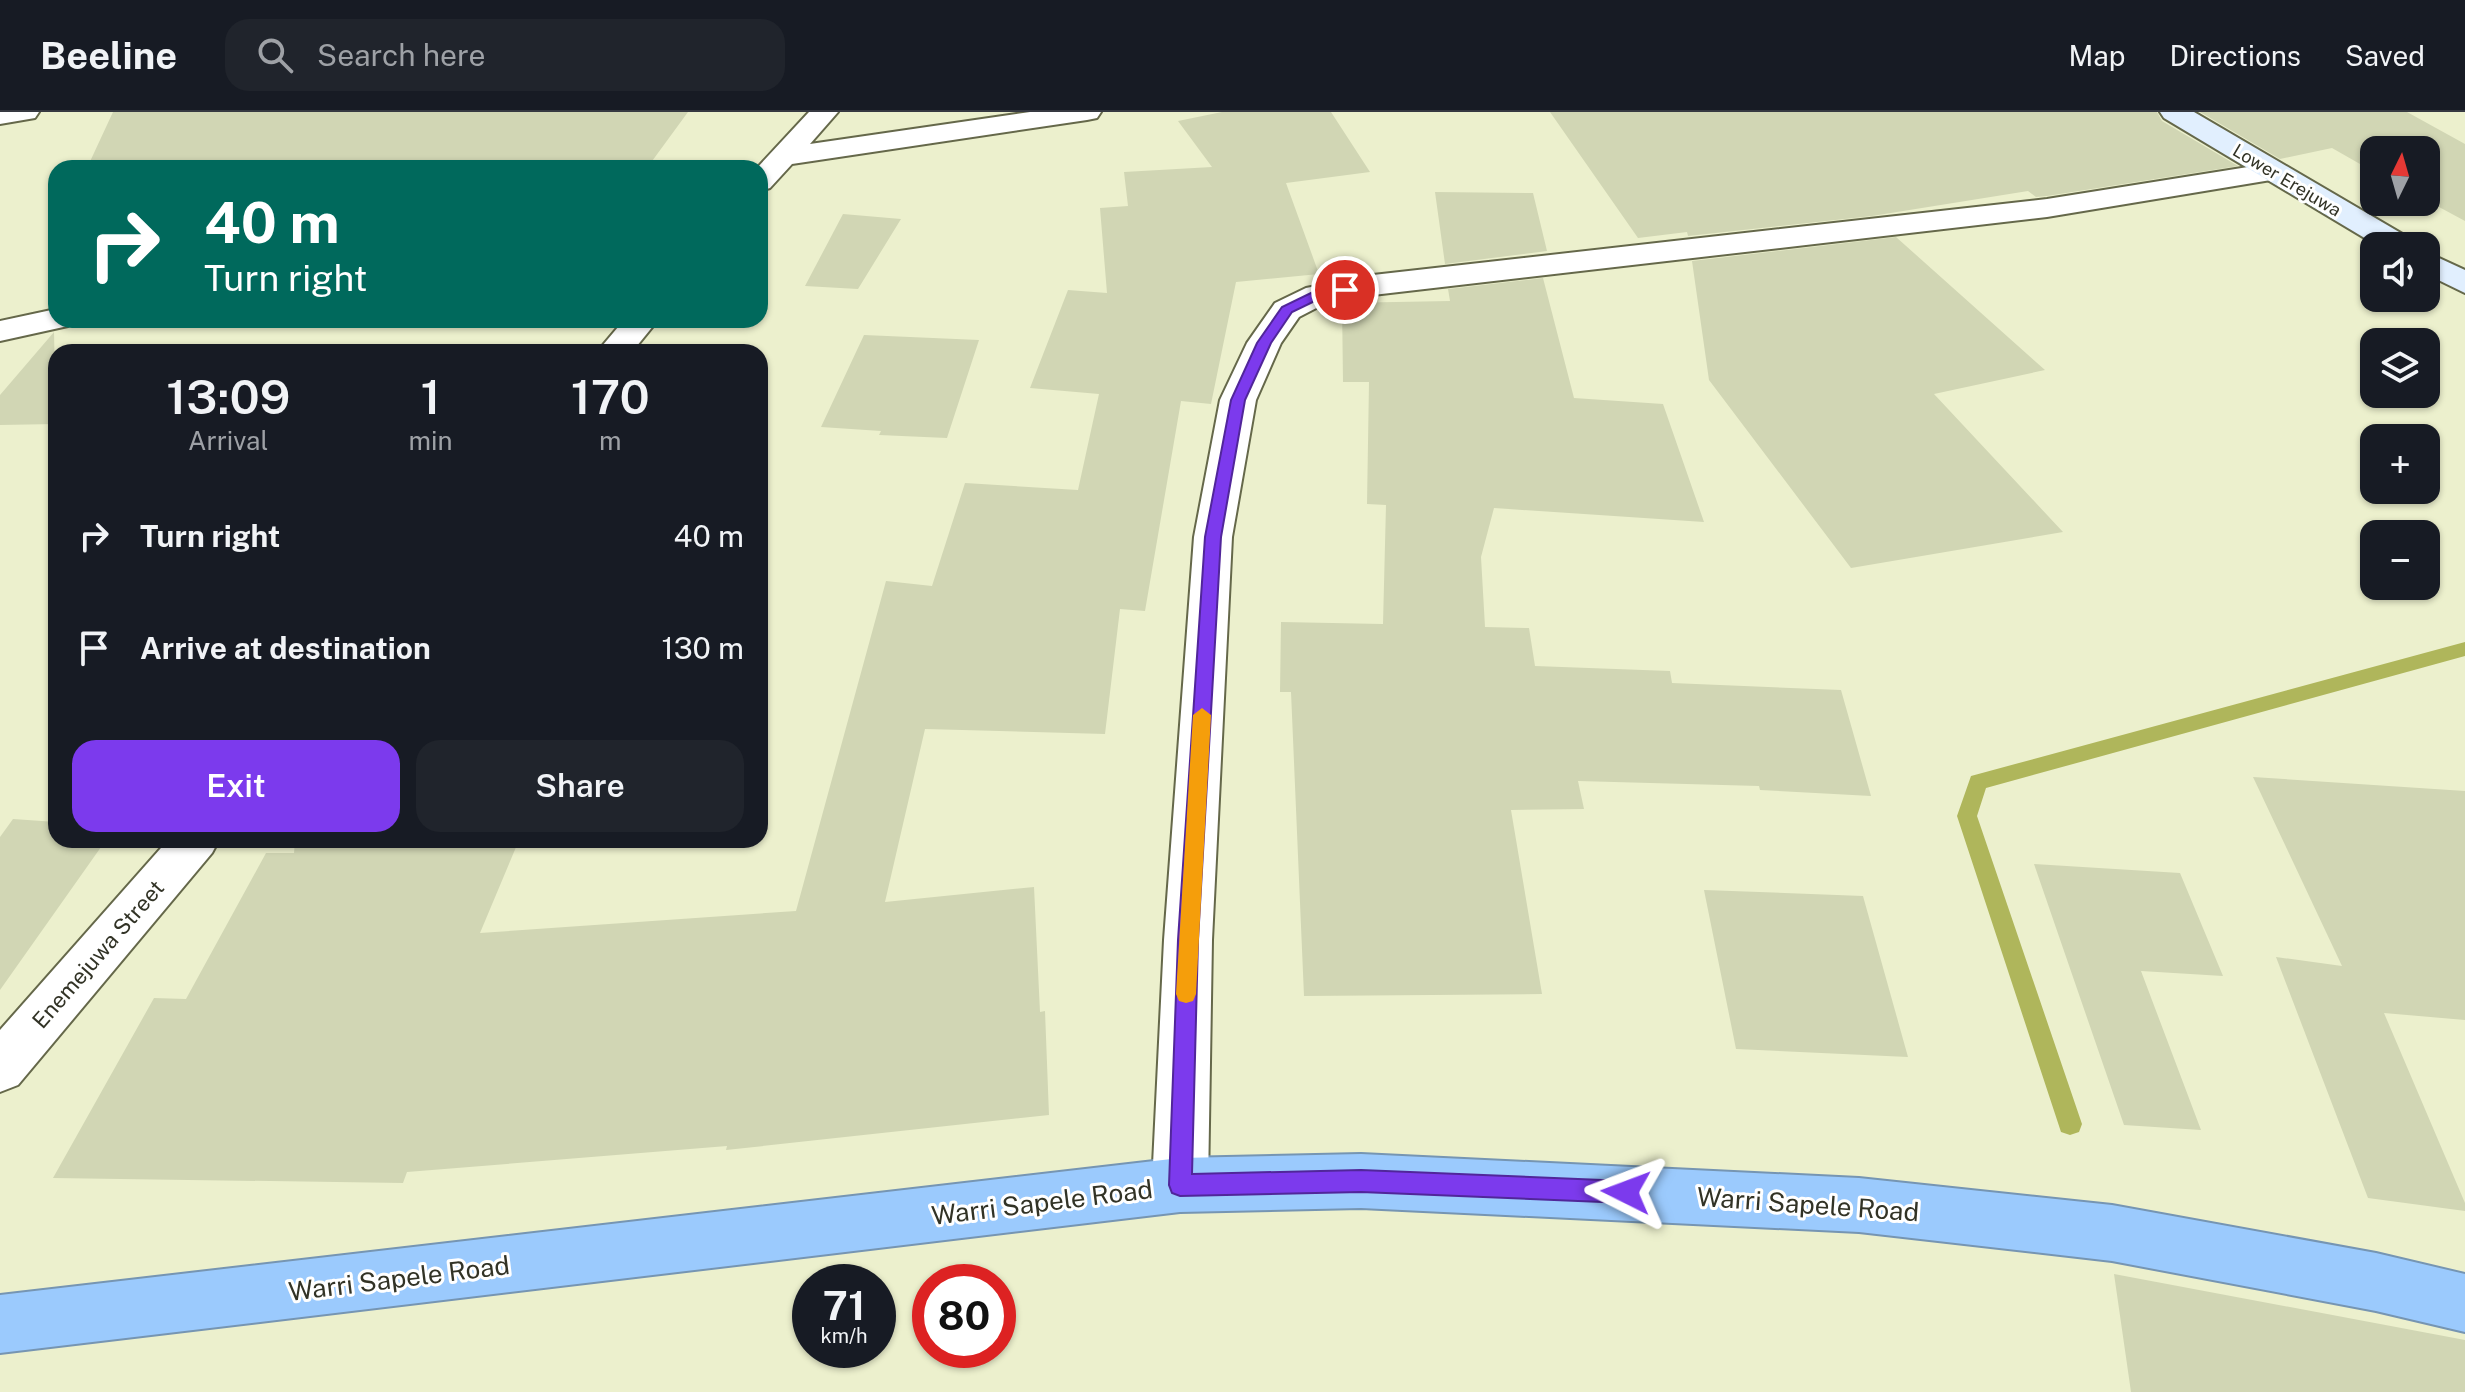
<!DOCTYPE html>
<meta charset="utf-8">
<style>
:root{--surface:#171b24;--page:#20242c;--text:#f1f3f6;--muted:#9ea1a6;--line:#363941;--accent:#7c3aed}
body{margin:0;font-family:"Public Sans",sans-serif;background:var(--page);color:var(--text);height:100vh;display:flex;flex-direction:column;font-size:30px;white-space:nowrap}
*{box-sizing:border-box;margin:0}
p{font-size:26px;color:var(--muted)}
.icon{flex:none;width:44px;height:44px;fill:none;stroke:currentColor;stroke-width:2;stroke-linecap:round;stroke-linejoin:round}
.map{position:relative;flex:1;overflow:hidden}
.sheet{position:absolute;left:48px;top:232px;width:720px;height:504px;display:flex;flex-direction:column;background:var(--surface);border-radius:24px;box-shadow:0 2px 6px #0004}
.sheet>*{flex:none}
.banner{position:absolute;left:48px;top:48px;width:720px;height:168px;border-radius:24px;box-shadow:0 2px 6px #0004;background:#00695c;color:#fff;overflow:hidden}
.needle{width:52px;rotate:5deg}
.fabs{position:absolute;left:2360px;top:24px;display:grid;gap:16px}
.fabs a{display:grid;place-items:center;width:80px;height:80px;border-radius:16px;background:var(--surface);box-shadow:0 2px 6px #0004;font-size:40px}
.speed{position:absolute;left:792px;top:1152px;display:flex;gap:16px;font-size:40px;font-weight:700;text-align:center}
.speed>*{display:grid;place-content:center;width:104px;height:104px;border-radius:50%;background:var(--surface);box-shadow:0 2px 6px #0004;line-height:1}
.speed small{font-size:20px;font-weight:400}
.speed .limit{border:12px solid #d22;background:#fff;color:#111}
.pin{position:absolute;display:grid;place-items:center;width:68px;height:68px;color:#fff;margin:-34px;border:4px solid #fff;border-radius:50%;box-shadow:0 2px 8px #0007}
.me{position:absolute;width:88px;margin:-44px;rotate:273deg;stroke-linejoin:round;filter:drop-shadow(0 0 6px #0008)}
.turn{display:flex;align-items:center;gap:28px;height:168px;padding:0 24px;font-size:36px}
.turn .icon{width:104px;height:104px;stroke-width:2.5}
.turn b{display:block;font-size:56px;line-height:68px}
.eta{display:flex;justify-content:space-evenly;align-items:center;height:136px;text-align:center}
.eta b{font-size:48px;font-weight:600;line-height:56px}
.cta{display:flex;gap:16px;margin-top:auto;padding:16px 24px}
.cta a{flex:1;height:92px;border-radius:24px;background:var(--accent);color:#fff;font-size:32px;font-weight:600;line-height:92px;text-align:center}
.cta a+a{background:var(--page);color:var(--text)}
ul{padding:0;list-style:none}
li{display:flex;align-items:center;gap:24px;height:112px;padding:0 24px}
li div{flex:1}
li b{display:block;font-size:30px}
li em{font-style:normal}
header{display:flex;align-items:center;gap:48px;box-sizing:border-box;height:112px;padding:0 40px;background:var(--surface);border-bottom:2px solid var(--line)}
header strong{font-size:38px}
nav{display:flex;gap:44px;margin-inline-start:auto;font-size:28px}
.search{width:560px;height:72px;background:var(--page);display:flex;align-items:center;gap:20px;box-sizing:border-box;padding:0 28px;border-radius:24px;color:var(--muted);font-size:30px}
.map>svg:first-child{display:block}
</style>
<header>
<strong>Beeline</strong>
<div class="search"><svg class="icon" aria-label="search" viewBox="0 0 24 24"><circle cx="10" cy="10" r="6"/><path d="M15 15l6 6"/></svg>Search here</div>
<nav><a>Map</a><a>Directions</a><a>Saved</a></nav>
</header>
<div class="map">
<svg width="2465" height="1280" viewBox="0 0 2465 1280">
<rect width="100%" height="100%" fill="#ecf0cd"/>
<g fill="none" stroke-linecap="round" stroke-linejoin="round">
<path fill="#afb65b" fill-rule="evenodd" d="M2465 530V544L1986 676 1977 704 2082 1012 2079 1020 2070 1023 2061 1020 1957 704 1971 664Z"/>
</g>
<path fill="#d1d6b4" d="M113 0H688L647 56H87Z
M1222 0H1331L1370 60 1286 71 1319 162 1236 170 1211 292 1181 289 1145 499 1120 497 1105 622 925 617 885 790 1034 775 1040 900 1045 899 1049 1003 726 1038 727 1034 407 1060 403 1071 53 1066 154 886 186 887 266 741H294L295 728H519L480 821 796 799 886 469 932 474 965 371 1078 378 1099 282 1030 276 1068 178 1107 181 1100 96 1128 94 1124 60 1212 55 1178 9Z
M1550 0H2157L2162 9 2238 54 2047 84 2036 85 2028 79 1872 104 1688 124 1687 120 1638 126Z
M2200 0H2407L2465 32V109L2426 88V38H2374V60L2332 36 2280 47Z
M1435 80 1533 81 1547 139 1445 152Z
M843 102 901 107 858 177 805 174Z
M1896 125 2045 258 1934 282 2063 420 1851 456 1709 268 1692 149Z
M1543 166 1574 286 1663 292 1704 410 1494 396 1481 445 1485 515 1529 516 1535 554 1670 559 1672 571 1841 578 1871 684 1760 678 1759 674 1578 669 1584 697 1511 698 1542 882 1304 884 1291 580H1280L1281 510 1383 512 1386 393 1367 392 1369 270H1343L1342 191 1450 189 1448 177Z
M54 220 56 312 0 313V283Z
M864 223 979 228 947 326 879 323 881 319 821 315Z
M2253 665 2465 679V908L2384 901 2465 1091V1099L2368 1086 2276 845 2342 854Z
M13 707 56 710V728H106L0 878V725Z
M2034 752 2180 761 2223 864 2141 859 2201 1018 2124 1013Z
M1704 778 1863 784 1908 945 1736 937Z
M2114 1162 2465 1228V1280H2131Z"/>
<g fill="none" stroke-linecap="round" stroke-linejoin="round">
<defs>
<path id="street" d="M0 0H39L35 6 0 12Z
M809 0H838L810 32 1030 0H1101L1097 6 1087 8 792 52 770 76 760 79V56H757Z
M2273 51 2283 54 2288 60 2283 66 2047 105 1373 183 1326 191 1299 205 1281 231 1256 288 1232 425 1212 828 1208 1073 1199 1092 1180 1100 1161 1092 1152 1073 1164 828 1194 425 1220 288 1247 231 1275 191 1306 176 1373 163 2047 87Z
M56 197V208H72L68 214 0 229V209Z
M624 208H658L632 240H597Z
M168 728H219L212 741 18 973 0 980V918Z"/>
<path id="secondary" d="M2160 0H2194L2411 127 2416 134H2378L2164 6Z
M2426 140 2465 158V181L2426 162Z"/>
<path id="highway" d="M1361 1042 1859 1066 2112 1093 2376 1141 2465 1162V1220L2376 1199 2112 1149 1859 1120 1361 1096 1180 1100 0 1241V1183L1180 1046Z"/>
</defs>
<use href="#street" stroke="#65684a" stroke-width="4"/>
<use href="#secondary" stroke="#65684a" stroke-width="4"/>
<use href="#highway" stroke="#7695b2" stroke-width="4"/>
<use href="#street" fill="#fff" fill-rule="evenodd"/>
<use href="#secondary" fill="#e1effe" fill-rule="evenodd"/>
<use href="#highway" fill="#9bcafd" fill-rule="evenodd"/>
</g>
<path fill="#7c3aed" stroke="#51269a" stroke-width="2" d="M1345 174 1352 178 1350 181 1321 186 1292 200 1271 231 1245 288 1221 425 1198 828 1192 1062 1361 1058 1626 1069 1634 1072 1637 1080 1634 1088 1626 1091 1361 1080 1180 1084 1172 1081 1169 1073 1178 828 1205 425 1231 288 1257 231 1282 195 1313 180Z"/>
<path fill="#f59e0b" d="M1202 596 1211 603 1196 882 1193 889 1186 891 1179 889 1176 882 1193 603Z"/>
<g text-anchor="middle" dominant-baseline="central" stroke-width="6" stroke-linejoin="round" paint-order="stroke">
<g font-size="18" fill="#323326" stroke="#fff">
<text transform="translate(2287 68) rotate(31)">Lower Erejuwa</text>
</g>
<g font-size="22" fill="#323326" stroke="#fff">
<text transform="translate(98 842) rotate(-49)">Enemejuwa Street</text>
</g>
<g font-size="26" fill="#323326" stroke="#fff">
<text transform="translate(1042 1090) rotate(-7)">Warri Sapele Road</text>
<text transform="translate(1808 1092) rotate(4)">Warri Sapele Road</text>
<text transform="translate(399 1166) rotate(-7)">Warri Sapele Road</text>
</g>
</g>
</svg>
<div class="fabs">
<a><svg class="needle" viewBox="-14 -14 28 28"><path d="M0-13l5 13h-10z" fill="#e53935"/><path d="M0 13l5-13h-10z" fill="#9ea1a6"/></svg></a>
<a><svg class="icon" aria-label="sound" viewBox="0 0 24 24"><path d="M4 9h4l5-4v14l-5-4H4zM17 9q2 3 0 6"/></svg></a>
<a><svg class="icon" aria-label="layers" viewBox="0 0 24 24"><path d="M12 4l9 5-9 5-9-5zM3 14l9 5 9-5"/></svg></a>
<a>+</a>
<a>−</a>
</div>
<div class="speed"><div>71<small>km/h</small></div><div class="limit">80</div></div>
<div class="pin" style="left:1345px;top:178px;background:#d93025"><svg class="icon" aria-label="arrive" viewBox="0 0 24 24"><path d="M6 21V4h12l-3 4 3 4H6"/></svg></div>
<svg class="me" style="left:1626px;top:1080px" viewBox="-20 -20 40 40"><path d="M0-17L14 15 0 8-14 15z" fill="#7c3aed" stroke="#fff" stroke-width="4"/></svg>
<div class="banner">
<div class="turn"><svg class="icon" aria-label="right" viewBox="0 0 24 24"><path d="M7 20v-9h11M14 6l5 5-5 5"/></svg><div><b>40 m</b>Turn right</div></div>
</div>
<section class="sheet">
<div class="eta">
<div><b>13:09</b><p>Arrival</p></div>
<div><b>1</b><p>min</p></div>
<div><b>170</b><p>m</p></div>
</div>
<ul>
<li><svg class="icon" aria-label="right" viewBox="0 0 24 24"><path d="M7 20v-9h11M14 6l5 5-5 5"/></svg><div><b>Turn right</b></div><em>40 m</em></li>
<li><svg class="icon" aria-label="arrive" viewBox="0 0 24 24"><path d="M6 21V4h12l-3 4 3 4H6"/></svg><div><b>Arrive at destination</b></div><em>130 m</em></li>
</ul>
<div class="cta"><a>Exit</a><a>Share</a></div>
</section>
</div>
